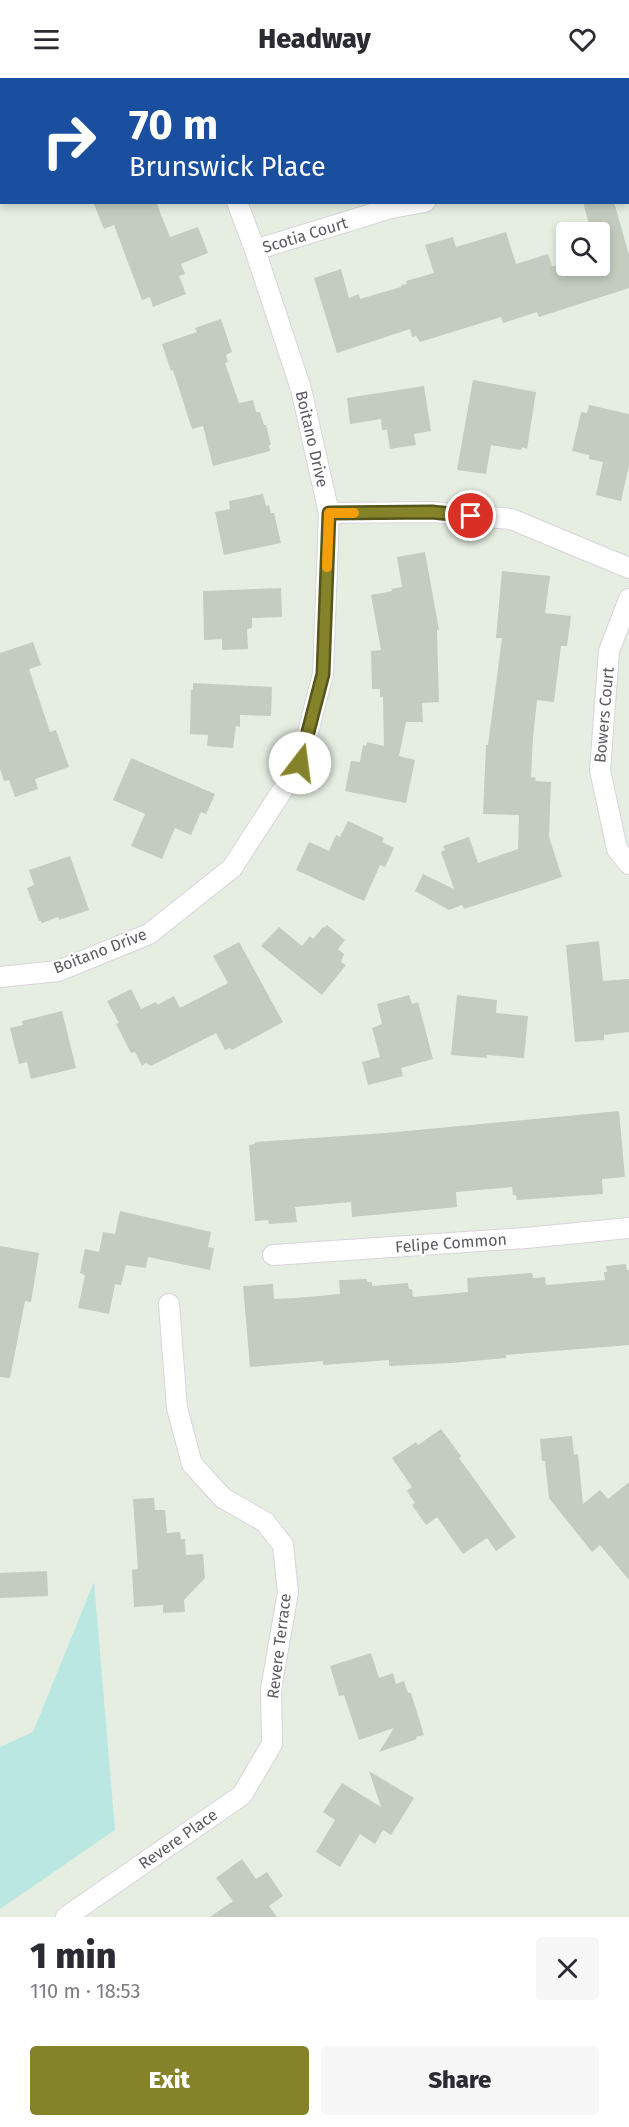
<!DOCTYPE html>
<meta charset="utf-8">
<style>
:root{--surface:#fff;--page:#f7f7f7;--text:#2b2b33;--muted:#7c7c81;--accent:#85832a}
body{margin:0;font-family:"Fira Sans",sans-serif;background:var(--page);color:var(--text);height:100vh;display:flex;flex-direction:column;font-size:22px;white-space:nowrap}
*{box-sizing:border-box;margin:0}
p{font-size:20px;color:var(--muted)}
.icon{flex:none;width:33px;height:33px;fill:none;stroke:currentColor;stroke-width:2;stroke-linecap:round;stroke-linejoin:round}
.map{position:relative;height:1839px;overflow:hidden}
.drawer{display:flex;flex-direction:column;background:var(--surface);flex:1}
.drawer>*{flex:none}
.banner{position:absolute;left:0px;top:0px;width:630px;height:126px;box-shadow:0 3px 9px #0003;background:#1a4fa0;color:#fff;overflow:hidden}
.buttons{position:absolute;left:556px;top:144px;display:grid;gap:12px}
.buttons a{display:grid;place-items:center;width:54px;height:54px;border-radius:6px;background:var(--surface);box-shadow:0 3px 9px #0003;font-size:30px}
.pin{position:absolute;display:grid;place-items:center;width:51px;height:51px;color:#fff;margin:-26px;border:3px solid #fff;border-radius:50%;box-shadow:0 2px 6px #0007}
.me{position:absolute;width:66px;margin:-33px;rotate:15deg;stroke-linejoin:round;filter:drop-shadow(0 0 4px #0008)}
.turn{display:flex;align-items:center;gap:21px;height:126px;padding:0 30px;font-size:27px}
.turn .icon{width:78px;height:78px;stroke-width:2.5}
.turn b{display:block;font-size:42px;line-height:51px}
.round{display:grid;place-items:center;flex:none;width:63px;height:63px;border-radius:6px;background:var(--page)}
.head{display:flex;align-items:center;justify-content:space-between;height:102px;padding:0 30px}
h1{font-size:36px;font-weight:800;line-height:45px}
.primary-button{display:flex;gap:12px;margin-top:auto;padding:12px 30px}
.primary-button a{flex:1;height:69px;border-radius:6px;background:var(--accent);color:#fff;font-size:24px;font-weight:800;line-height:69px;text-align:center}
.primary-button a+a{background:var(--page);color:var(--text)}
header{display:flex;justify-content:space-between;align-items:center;height:78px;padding:0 30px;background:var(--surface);font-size:27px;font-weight:800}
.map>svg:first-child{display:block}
</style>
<header><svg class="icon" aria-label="menu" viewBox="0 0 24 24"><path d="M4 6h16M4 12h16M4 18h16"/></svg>Headway<svg class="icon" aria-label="heart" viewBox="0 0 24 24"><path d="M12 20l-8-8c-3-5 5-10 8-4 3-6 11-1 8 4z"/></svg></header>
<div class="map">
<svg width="629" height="1839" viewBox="0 0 629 1839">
<rect width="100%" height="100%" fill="#e5eee1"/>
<path fill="#bbe7e3" d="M94 1504 115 1752 0 1831V1669L33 1654Z"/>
<path fill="#c4ccc0" d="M93 124H156L170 159 198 149 208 175 181 186 185 196 179 198 186 216 153 229 150 219 142 222 114 147 104 151Z
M583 124H614L629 177V210L539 239 537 234 503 245 501 239 420 264 416 258 412 259 410 251 337 275 314 200 341 191 349 220 359 216 360 221 401 209V207L407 206 406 203 434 195 425 167 453 159 456 169 506 154 516 186 548 176 552 188H601L600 154H591Z
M221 241 232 274 226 277 228 284 225 285 239 325 253 322 256 334H260L264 347H266L271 367H269L270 373 213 388 203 348 192 351 173 292 171 293 162 266 197 254 195 250Z
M473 302 536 314 527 371 522 369 521 372 491 367 486 396 457 392Z
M424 308 431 353 414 356 416 367 390 371 387 352H382L381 341 350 346 347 320Z
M589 327 629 336V388L621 423 596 417 603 384 589 381V377L572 373 581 334 587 335Z
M263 416 266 428 269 427 271 435H274L281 465 224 477 215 434 230 431 229 423Z
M425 474 439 552H437L439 624 422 625 423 644H406L399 678 415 682 406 725 345 713 351 683 360 684 363 667 366 668 367 664 384 668 383 619H380V611H372L371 573 381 572 371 517 392 513 391 511 402 509 397 479Z
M502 493 550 498 545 535 571 538 567 568H561L554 624 537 622 533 659 531 699 536 700 535 703 551 704 549 759 562 799 464 831 462 827 449 832 415 813 423 796 454 811 441 774 445 772 443 768 469 759 478 785 518 771 519 737 483 736 486 667H488L502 560H496Z
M281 510 282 539 252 540V550L247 551 248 571 222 572V561L204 562 203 513Z
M33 564 41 587 29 591 50 654 56 652 69 689 35 701 38 711 15 719 9 702 4 703 0 691V575Z
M193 605 272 609 271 638 240 637V649L236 648 233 670 207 668 208 657 190 656 191 612H193Z
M131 680 215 716 206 736 201 734 191 757 175 750 162 781 131 768 145 736 113 722Z
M348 743 384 760 382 764 394 770 385 789 380 787 364 823 296 792 309 764 329 773 336 757 340 759Z
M70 778 89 832 59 842 58 839 42 845 41 843H39L27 810 34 807 29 792Z
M327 847 345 862 338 871 344 876 341 884 346 887 322 917 261 868 279 849 302 868 310 858 313 861 323 849 324 850Z
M599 863 603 903 629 901V954L604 957V962L575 964 566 867Z
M239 864 283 944 232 972 230 970 225 972 216 955 151 988 146 985 142 988 135 974 131 975 116 946 119 945 107 923 131 911 141 931 156 924 157 927 174 918 180 930 228 905 213 878Z
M409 917 412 926 418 924 433 981 401 990 403 998 368 1007 362 984 380 979 372 950 382 946 377 926Z
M457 917 497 922 496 935 528 938 524 980 487 977V980L451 977Z
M62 933 76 990 31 1001 27 984 19 986 10 950 23 947 22 943Z
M619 1033 625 1099 602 1101 603 1116 517 1122 516 1117H513L512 1109 456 1114 457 1129 352 1139 351 1124 295 1129 297 1144 269 1146 268 1142 255 1143 249 1067 255 1066V1064L385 1055Z
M120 1133 211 1154 208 1169 214 1170 210 1192 148 1179 146 1190 126 1187 121 1207 115 1206 109 1236 78 1230 85 1197 80 1195 85 1171 99 1174 103 1154 115 1156Z
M0 1168 39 1175 31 1224 25 1223 10 1300 0 1299Z
M626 1186 627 1192H629V1267L506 1277V1280L452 1285 389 1288V1282L323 1287V1283L250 1289 243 1208 273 1206 274 1221 296 1220 340 1216 339 1202 367 1201V1204H372V1208L408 1205 409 1211H412L413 1219 468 1214 467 1200 532 1195 533 1200 545 1199 546 1207 605 1202 604 1194H607L606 1188Z
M441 1351 461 1378 459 1380 516 1459 496 1473 487 1460 463 1476 437 1439 426 1447 412 1427 415 1425 407 1413 412 1409 392 1380 416 1364 418 1367Z
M572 1358 574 1377 578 1376 583 1426 600 1412 608 1421 629 1404V1502L600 1467 592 1474 549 1420 545 1383H542L540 1361Z
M154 1420 155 1432H165L167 1455 180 1454 181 1461H185L186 1477 203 1476 205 1500 184 1522 185 1534 163 1535V1527L134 1529 132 1492 138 1491 133 1421Z
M47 1493 48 1518 0 1520V1495Z
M371 1575 379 1600 393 1595 396 1606 404 1603 408 1615H411L424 1657 416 1659 417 1661 379 1674 394 1650 359 1662 344 1617 339 1618 330 1588Z
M369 1693 414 1720 391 1757 383 1752 375 1766 360 1756 340 1789 316 1774 335 1742 323 1734 342 1705 381 1729Z
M242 1781 256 1801 267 1794 283 1818 269 1828 277 1839H210L233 1823 216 1800Z"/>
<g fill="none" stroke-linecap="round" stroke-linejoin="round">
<defs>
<path id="street" d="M190 0V2
M255 172 391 130 425 124
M329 435 432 434 511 441 629 490
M629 521 609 573 600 692 617 771 629 786
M0 899 58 893 149 856 232 790 300 685 323 596 329 435 301 311 255 172 237 124
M273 1177 526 1160 629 1150
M66 1839 242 1717 272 1666 271 1611 288 1514 283 1467 265 1444 223 1420 192 1386 177 1330 169 1226"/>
</defs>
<use href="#street" stroke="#d8d4dc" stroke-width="22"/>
<use href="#street" stroke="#fff" stroke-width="20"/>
</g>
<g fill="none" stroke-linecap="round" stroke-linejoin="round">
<defs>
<path id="route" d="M300 685 323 596 329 435 432 434 471 438"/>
</defs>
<use href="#route" stroke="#56551b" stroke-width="15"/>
<use href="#route" stroke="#85832a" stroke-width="10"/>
<path stroke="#f59e0b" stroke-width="10" d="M327 489 329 435H354"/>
</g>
<g text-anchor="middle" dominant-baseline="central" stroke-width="4.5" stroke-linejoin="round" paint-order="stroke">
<g font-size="16" fill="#5e5a63" stroke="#fff">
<text transform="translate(305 157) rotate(-17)">Scotia Court</text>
<text transform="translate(312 361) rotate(77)">Boitano Drive</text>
<text transform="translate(604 637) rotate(-85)">Bowers Court</text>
<text transform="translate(100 873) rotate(-21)">Boitano Drive</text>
<text transform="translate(451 1165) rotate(-4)">Felipe Common</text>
<text transform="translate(279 1568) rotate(-83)">Revere Terrace</text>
<text transform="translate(178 1761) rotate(-35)">Revere Place</text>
</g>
</g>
</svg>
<div class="buttons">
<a><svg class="icon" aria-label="search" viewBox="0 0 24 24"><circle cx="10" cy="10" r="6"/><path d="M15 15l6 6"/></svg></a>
</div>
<div class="pin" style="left:471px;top:438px;background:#d93025"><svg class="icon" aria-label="arrive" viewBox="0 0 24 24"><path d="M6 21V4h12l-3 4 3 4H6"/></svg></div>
<svg class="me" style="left:300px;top:685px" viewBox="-20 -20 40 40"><circle r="19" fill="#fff"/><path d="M0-13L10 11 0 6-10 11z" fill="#85832a"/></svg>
<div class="banner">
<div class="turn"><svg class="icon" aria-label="right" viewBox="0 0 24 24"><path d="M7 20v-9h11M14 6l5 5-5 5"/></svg><div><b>70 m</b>Brunswick Place</div></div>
</div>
</div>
<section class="drawer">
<div class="head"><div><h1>1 min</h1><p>110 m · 18:53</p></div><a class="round"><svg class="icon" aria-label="close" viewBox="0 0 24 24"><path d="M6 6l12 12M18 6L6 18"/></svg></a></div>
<div class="primary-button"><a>Exit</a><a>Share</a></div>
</section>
